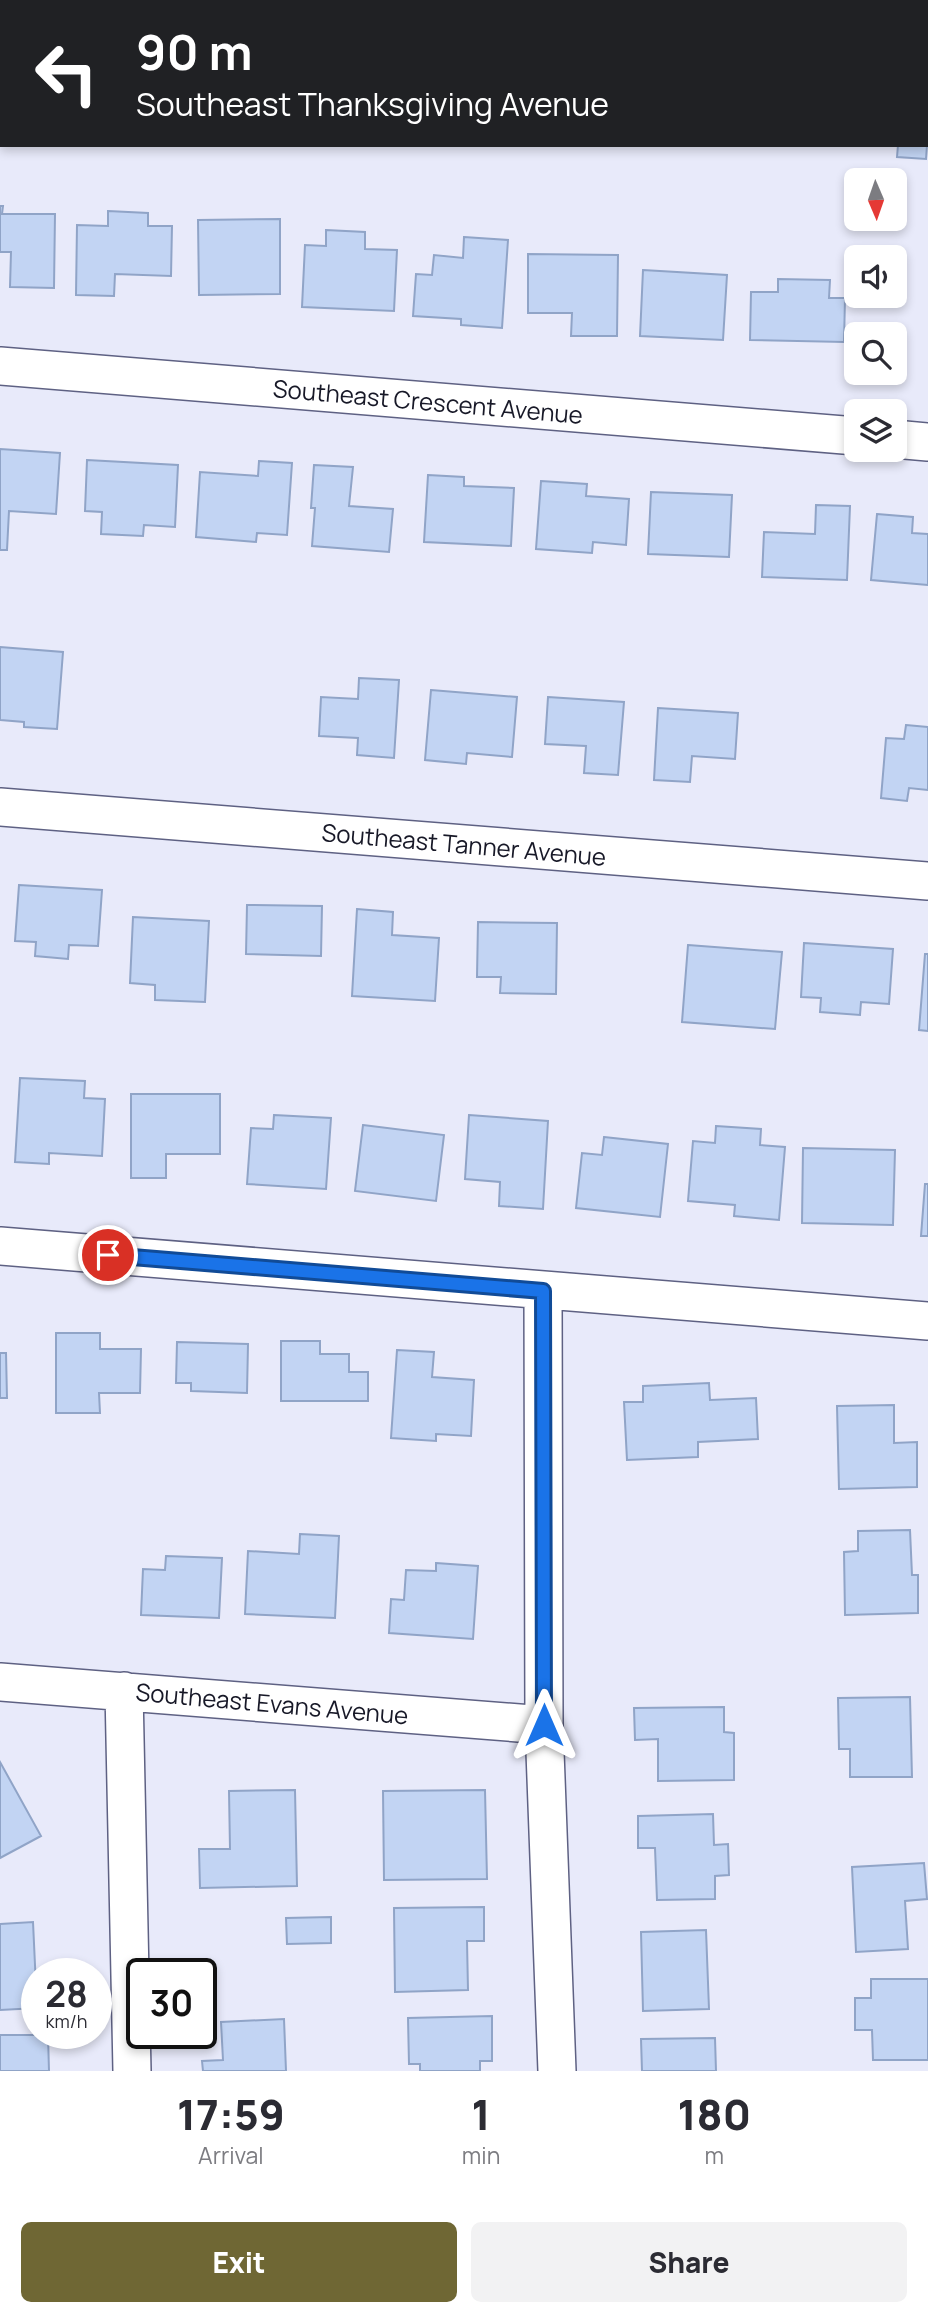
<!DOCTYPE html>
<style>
:root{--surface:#fff;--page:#f2f2f3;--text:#2b2b33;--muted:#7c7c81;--accent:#6f6734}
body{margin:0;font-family:Manrope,sans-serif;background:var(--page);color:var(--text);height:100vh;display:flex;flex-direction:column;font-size:26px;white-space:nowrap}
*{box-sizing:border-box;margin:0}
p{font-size:23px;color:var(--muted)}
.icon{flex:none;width:38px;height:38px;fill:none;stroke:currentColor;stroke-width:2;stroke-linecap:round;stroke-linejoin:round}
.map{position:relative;height:2071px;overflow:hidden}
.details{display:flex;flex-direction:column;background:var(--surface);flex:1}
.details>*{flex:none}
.hud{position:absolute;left:0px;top:0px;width:929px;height:147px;box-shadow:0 4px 10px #0003;background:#202124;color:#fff;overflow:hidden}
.needle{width:46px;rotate:178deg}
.buttons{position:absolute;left:844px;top:168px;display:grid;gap:14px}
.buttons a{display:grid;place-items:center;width:63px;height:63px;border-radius:10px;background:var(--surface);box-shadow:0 4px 10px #0003;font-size:35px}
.speed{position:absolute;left:21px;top:1958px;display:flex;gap:14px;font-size:35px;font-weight:700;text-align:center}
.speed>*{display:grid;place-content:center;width:91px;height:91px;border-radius:50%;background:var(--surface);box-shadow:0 4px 10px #0003;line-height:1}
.speed small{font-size:18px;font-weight:400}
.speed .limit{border:4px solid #111;border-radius:10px;background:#fff;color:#111}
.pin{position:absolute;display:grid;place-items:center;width:60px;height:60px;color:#fff;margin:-30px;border:4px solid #fff;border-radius:50%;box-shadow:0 2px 7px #0007}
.me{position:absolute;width:77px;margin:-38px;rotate:0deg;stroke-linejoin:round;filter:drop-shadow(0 0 5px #0008)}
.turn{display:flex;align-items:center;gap:24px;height:147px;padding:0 21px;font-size:32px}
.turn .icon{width:91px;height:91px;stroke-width:2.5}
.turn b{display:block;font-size:49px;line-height:60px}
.eta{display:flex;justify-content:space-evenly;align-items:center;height:119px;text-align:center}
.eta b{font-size:42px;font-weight:800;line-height:49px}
.primary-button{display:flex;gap:14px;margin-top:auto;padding:14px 21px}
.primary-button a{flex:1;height:80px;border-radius:10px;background:var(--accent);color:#fff;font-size:28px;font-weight:800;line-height:80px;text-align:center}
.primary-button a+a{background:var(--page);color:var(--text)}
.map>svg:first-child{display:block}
</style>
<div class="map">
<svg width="928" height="2071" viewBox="0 0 928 2071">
<rect width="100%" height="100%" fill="#e8eafa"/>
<path fill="#c2d4f3" stroke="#90a4c7" stroke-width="2" d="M0 35H2V84H0Z
M898 145H927L926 159 897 157Z
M0 206H3L2 214H55L54 288 10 287 11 252H0Z
M108 211 148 213V226H172L171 276 115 274 114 296 76 295 77 225 108 226Z
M280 219V294L199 295 198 220Z
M326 230 365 232V249L397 250 394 311 302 307 305 245 326 246Z
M464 237 508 240 502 328 461 325V319L413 316 416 274 432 275 434 255 463 258Z
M528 254 618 255 617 336H571L572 313H528Z
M643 270 727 275 723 340 640 336Z
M778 279 830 280 829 298H845L844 342 750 340 751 292H778Z
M0 449 60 453 56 514 9 511 7 550H0Z
M87 460 178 465 175 527 144 525 143 536 101 534 102 512 85 511Z
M259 461 292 463 287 535 257 533 256 542 196 537 200 472 258 476Z
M314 465 353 467 349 506 393 509 389 552 312 546 315 508H311Z
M428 475 464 477V486L514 488 511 546 424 542Z
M541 481 587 484 586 496 629 499 626 545 593 542 592 553 536 549Z
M651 492 732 495 729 557 648 554Z
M816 505 850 506 847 580 762 577 764 532 815 534Z
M877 514 913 517 912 533 928 534V585L871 580Z
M0 647 63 652 57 729 24 727V722L0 720Z
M359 678 399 680 394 758 357 755 358 738 319 736 321 697 358 699Z
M431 690 517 697 512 757 467 753 466 764 425 760Z
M548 697 624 702 618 775 584 773 586 746 545 744Z
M658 708 738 713 735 759 692 756 690 782 654 780Z
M906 725 928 727V790L909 788 907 801 881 798 886 738 904 739Z
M19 885 102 890 98 946 69 945 68 959 35 956 36 942 15 941Z
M247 905 322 906 321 956 246 954Z
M357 909 393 912 392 935 439 938 435 1001 352 996Z
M133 917 209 921 205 1002 155 1000V985L130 983Z
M478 922 557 923 556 994 500 993 501 977H477Z
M804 943 893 949 889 1004 861 1002 860 1015 820 1012 821 998 801 997Z
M688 945 782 952 775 1029 682 1022Z
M925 954H928V1031L919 1030Z
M20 1078 85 1081 84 1098 105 1099 102 1156 49 1153V1164L15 1162Z
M131 1094H220V1154H166V1178H131Z
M274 1115 331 1118 326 1189 247 1184 251 1128 273 1129Z
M469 1115 548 1121 543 1209 499 1206 500 1182 465 1179Z
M363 1125 444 1135 436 1201 355 1191Z
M716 1126 761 1129 760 1145 785 1147 779 1220 734 1216 735 1205 688 1201 693 1141 715 1143Z
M604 1137 668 1144 660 1217 576 1208 582 1153 602 1155Z
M803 1148 895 1150 893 1225 802 1223Z
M925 1184H928V1236H921Z
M56 1333H100V1349H141L140 1393H99L100 1413H56Z
M281 1341H320V1354H349V1372H368V1401H281Z
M177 1342 248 1344 247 1393 191 1391V1383H176Z
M397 1350 434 1352 432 1377 474 1380 471 1436 436 1434V1441L391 1438Z
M0 1353H6L7 1398H0Z
M709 1383 710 1400 756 1398 758 1439 698 1442V1457L627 1460 624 1402H643V1386Z
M894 1405V1443L917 1442V1487L839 1489 837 1406Z
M910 1530 912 1575H918V1613L845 1615 844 1552 858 1551V1531Z
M300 1534 339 1536 335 1618 245 1614 248 1551 299 1554Z
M166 1556 222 1558 219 1618 141 1615 143 1569 165 1570Z
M436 1563 478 1566 473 1639 389 1633 391 1599 404 1600 406 1570 436 1571Z
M910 1697 912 1777H850V1749H839L838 1698Z
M724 1707V1732L734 1733V1780L658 1781V1739L635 1740 634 1708Z
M0 1762 41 1836 0 1858Z
M295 1790 297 1886 200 1888 199 1849H230L229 1791Z
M485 1790 487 1879 384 1880 383 1791Z
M713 1814 714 1845 728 1844 729 1875 715 1876V1899L657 1900 655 1848H638V1816Z
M924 1863 927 1899 905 1901 908 1949 856 1952 852 1867Z
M484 1907V1941H467L468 1990 395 1992 394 1908Z
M331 1917V1943L287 1944 286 1918Z
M33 1922 37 2008 0 2010V1924Z
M706 1930 709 2009 643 2011 641 1932Z
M871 1979H928V2060H873L872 2030H855V1998H871Z
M492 2016V2061H480V2071H420V2064H409L408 2018Z
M284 2019 286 2071H203L202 2061 223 2060 221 2022Z
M0 2035H48L49 2071H0Z
M715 2038 716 2071H642L641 2039Z"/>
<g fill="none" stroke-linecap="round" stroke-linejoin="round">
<defs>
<path id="minor" d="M884 0 906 2
M0 366 856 436
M894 439 928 442
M0 807 928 881
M0 1246 928 1321
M543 1291 544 1725 557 2071
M0 1682 544 1725
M124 1691 132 2071"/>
</defs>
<use href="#minor" stroke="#5e6183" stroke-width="40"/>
<use href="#minor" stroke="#fff" stroke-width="37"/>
</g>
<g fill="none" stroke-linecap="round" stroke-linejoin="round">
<defs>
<path id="route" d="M108 1255 543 1291 544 1725"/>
</defs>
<use href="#route" stroke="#114b97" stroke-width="18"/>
<use href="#route" stroke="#1a73e8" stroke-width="12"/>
</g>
<g text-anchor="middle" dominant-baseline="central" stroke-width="6" stroke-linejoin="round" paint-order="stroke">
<g font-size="24" fill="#171827" stroke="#fff">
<text transform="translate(428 401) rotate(5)">Southeast Crescent Avenue</text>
<text transform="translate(464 844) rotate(5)">Southeast Tanner Avenue</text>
<text transform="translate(272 1703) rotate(5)">Southeast Evans Avenue</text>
</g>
</g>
</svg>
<div class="buttons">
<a><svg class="needle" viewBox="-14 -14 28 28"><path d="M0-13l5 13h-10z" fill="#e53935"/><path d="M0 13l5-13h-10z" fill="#7c7c81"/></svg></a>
<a><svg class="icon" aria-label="sound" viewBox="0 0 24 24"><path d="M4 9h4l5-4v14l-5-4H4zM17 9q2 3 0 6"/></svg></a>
<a><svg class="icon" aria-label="search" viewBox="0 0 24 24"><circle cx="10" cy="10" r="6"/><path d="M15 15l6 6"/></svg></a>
<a><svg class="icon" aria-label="layers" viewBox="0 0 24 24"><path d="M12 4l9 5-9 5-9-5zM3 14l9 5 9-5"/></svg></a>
</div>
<div class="speed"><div>28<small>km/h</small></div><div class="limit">30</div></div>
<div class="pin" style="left:108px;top:1255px;background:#d93025"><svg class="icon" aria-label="arrive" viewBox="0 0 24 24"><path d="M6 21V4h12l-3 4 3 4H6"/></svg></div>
<svg class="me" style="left:544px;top:1725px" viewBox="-20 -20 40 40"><path d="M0-17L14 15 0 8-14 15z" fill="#1a73e8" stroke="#fff" stroke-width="4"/></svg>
<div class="hud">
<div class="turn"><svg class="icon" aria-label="left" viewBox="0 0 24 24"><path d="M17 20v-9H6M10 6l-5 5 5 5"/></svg><div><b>90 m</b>Southeast Thanksgiving Avenue</div></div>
</div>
</div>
<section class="details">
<div class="eta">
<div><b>17:59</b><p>Arrival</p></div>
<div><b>1</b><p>min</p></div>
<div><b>180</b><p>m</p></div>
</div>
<div class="primary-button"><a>Exit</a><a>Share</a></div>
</section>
